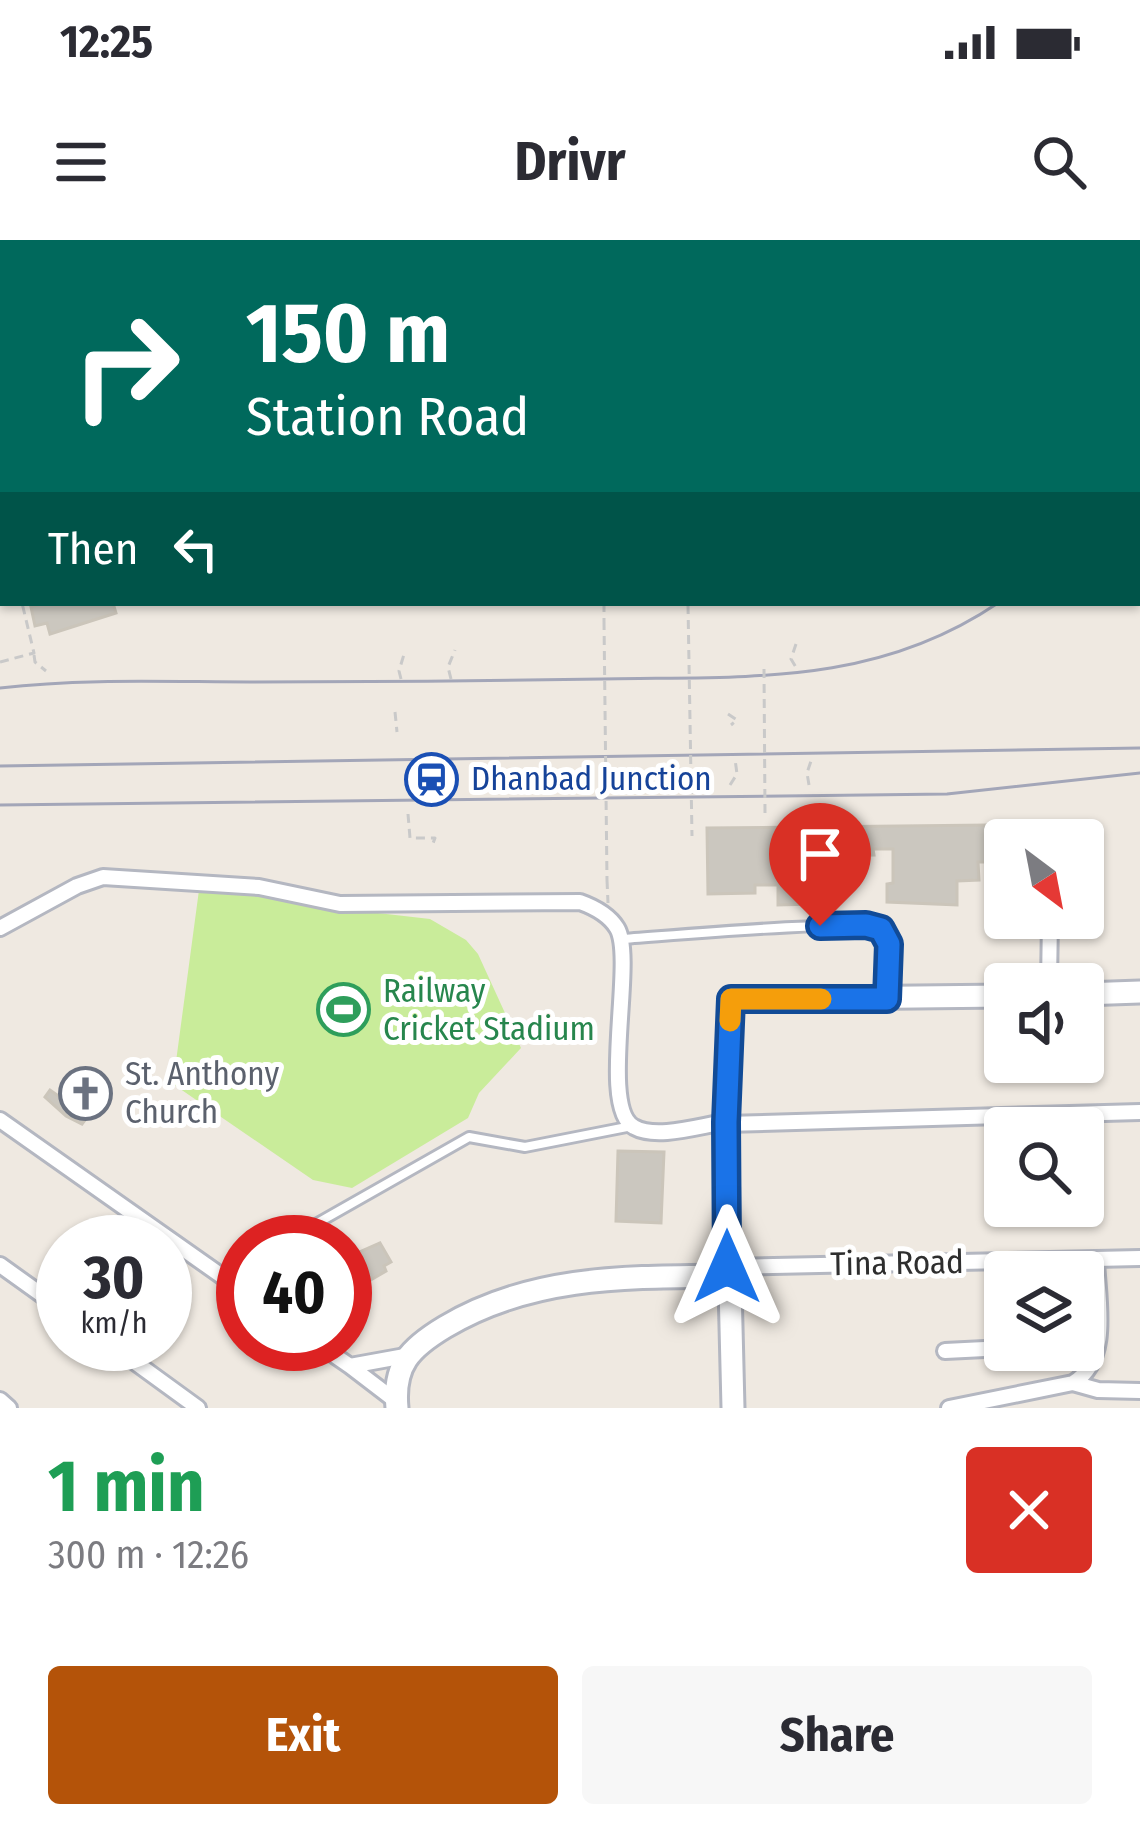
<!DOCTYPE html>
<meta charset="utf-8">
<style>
:root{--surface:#fff;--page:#f7f7f7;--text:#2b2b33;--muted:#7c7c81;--accent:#b45309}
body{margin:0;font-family:"Fira Sans Condensed",sans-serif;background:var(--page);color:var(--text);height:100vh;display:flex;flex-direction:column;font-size:45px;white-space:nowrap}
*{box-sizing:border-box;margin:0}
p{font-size:39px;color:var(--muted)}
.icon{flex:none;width:66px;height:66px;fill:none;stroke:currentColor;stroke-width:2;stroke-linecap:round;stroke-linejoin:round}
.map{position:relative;height:1168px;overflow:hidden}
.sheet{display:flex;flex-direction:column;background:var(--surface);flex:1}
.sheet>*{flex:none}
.hud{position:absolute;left:0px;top:0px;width:1140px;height:366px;box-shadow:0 3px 9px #0004;background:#00695c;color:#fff;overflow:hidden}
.needle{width:78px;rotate:148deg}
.buttons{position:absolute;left:984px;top:579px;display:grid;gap:24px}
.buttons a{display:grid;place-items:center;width:120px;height:120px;border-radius:12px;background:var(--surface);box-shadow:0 3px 9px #0004;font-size:60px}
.speed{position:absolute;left:36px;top:975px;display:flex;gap:24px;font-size:60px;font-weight:700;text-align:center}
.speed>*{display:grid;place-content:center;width:156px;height:156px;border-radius:50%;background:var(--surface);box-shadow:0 3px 9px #0004;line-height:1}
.speed small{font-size:30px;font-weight:400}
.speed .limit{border:18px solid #d22;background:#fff;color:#111}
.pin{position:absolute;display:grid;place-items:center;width:102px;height:102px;color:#fff;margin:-123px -51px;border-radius:50% 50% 50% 0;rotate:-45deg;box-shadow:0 0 12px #0007}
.pin .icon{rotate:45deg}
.me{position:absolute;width:132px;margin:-66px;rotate:0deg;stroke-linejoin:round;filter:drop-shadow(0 0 9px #0008)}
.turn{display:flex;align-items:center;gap:42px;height:252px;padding:0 48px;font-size:54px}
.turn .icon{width:156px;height:156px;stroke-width:2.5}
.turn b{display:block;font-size:84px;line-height:102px}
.then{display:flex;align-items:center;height:114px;padding:0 48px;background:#0003;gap:24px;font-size:45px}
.round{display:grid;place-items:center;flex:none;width:126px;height:126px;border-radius:12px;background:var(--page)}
.summary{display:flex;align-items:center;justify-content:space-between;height:204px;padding:0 48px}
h1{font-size:72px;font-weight:700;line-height:90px;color:#1e9e55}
.primary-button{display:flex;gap:24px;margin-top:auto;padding:24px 48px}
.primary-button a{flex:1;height:138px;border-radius:12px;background:var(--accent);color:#fff;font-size:48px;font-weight:700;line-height:138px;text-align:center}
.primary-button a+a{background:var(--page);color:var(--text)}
.status{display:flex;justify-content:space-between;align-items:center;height:84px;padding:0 60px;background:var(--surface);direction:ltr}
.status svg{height:33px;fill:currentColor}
header{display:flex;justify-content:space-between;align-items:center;height:156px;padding:0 48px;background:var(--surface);font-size:54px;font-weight:700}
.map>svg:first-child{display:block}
</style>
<div class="status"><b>12:25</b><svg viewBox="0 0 49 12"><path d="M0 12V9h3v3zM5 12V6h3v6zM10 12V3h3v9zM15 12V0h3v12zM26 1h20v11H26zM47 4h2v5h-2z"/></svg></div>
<header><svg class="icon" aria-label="menu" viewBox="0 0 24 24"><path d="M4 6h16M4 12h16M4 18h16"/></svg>Drivr<svg class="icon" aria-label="search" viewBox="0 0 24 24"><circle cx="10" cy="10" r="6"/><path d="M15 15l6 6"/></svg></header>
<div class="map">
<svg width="1140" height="1168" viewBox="0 0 1140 1168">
<rect width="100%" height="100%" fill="#efe9e1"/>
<path fill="#c9ec9a" d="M199 650 275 655 317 666 430 679 466 700 478 714 521 808 479 853 468 878 352 948 313 940 173 844Z"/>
<path fill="#cbc7bf" stroke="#cbc5ba" stroke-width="3" d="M45 363H113L116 373 50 394 47 383 35 386 31 367Z
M988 585 989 622H978L979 640 957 641V665L887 662V644L893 643V609H873L874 615 827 616V642H812L813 664 778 665V645H755V653L708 654 707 588Z
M87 835 104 847 84 873 88 876 82 884 66 876 45 857 50 850 67 862Z
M618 911 664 912 661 983 616 981Z
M380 1003 391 1022 384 1026 386 1031 362 1045 346 1018Z"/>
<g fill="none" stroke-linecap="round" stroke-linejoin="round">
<defs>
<path id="lane" d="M751 0 769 3
M689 3 693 0
M622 699C657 697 867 677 883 690 896 702 888 738 887 754
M284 1002 469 897 525 907 632 886
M224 1036 243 1025"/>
<path id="street" d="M333 3 343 0
M0 99 3 98
M0 688 77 646 103 637 259 647 340 664 580 662C594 667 609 675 617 688 636 719 598 868 634 887 657 900 702 885 726 882
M1049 744 1050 678
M0 880 243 1051
M726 884 1140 872
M0 1025 63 1070
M727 1027 1140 1018
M110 1104 198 1168
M318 1104 350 1126
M945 1111 1005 1108
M1073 1143 1098 1150 1140 1151
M0 1160 9 1168
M397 1162 350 1126 405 1116
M949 1168 1073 1143C1112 1119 1097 1058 1096 1019"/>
<path id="secondary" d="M1083 754 1140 752
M397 1168C393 1125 410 1108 445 1087 532 1035 629 1037 727 1036
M733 1168 726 882 731 759 1005 756"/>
</defs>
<use href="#lane" stroke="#b4b7c1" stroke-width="14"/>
<use href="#street" stroke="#b4b7c1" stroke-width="20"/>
<use href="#secondary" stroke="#b4b7c1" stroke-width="27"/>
<path stroke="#c9c9c9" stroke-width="3" stroke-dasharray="9 6" stroke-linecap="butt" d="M604 363V381
M686 363 688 365
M796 404 791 419 797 429
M34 415 35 422 46 431
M0 422 34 413 22 363
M401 439 399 431 405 411
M451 439 448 427 455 410
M395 472 397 492
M728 474 737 480 731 485
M730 545 737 534 735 519
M809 545 807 533 812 518
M408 574 410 598H435L432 606
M607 640 608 663"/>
<use href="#lane" stroke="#fff" stroke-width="8"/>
<use href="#street" stroke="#fff" stroke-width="14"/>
<use href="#secondary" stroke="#fff" stroke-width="21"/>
<path stroke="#a3a6b8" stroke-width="3" d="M1137 180 1140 171
M0 448C85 438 170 442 255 442 371 442 486 441 602 439 745 436 874 447 998 363
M0 526 1140 508
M0 565 947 554 1140 533"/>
<path stroke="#c9c9c9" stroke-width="3" stroke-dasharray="9 6" stroke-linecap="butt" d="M688 365 692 596
M604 381 607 640
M764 429 765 573"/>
</g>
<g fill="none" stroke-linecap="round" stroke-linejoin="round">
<defs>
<path id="route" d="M727 1027 726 882 731 759H887L889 704 881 689 866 685 820 686"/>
</defs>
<use href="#route" stroke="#114b97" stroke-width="30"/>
<use href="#route" stroke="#1a73e8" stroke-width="21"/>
<path stroke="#f59e0b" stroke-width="21" d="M730 781 731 759H821"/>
</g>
<defs>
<symbol id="station-ring" viewBox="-11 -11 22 22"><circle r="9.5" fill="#fff" stroke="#1a4fb4" stroke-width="1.5"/><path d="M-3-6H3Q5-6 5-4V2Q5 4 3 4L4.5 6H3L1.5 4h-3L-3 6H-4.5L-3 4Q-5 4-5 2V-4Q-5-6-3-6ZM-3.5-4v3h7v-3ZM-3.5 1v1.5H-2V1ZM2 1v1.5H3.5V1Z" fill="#1a4fb4"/></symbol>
<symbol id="stadium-ring" viewBox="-11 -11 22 22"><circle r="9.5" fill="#fff" stroke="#2e9e5b" stroke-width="1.5"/><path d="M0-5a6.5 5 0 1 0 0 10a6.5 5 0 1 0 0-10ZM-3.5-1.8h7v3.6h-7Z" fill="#2e9e5b"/></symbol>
<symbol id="church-ring" viewBox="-11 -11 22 22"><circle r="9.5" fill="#fff" stroke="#6b7280" stroke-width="1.5"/><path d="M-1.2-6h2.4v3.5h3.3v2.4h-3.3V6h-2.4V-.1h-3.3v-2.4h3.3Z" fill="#6b7280"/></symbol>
</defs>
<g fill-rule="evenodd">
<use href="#station-ring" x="402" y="510" width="59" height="59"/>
<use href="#stadium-ring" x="314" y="740" width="59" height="59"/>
<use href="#church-ring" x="56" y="824" width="59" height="59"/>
</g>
<g text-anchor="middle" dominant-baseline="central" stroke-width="10" stroke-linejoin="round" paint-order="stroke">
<g font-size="33" fill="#164399" stroke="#fff" text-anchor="start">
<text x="471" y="539">Dhanbad Junction</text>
</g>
<g font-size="33" fill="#27864d" stroke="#fff" text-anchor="start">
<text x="383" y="751">Railway<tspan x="383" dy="38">Cricket Stadium</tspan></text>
</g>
<g font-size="33" fill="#5b616d" stroke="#fff" text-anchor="start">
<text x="125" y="834">St. Anthony<tspan x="125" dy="38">Church</tspan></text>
</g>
<g font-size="33" fill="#2e2e2e" stroke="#fff">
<text transform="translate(897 1023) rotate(-1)">Tina Road</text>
</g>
</g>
</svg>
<div class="buttons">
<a><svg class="needle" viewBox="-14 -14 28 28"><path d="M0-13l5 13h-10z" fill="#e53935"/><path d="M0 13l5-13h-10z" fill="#7c7c81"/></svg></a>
<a><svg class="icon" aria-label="sound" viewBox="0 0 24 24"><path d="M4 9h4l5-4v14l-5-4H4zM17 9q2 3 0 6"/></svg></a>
<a><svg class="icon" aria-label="search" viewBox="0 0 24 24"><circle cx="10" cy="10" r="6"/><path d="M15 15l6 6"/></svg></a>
<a><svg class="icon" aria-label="layers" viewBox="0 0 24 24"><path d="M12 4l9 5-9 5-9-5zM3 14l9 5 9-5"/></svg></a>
</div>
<div class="speed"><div>30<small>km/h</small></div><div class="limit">40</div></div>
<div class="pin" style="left:820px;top:686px;background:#d93025"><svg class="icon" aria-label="arrive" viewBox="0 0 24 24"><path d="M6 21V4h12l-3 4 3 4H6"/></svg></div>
<svg class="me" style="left:727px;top:1027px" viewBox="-20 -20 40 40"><path d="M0-17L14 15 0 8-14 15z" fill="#1a73e8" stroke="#fff" stroke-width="4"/></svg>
<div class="hud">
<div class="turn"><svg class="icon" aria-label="right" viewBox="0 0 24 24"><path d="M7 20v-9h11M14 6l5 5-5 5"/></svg><div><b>150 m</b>Station Road</div></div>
<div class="then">Then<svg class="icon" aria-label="left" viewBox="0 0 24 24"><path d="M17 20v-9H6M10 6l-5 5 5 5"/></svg></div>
</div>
</div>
<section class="sheet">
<div class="summary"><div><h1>1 min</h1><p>300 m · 12:26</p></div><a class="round" style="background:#d93025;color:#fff"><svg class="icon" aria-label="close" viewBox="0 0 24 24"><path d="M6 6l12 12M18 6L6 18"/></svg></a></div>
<div class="primary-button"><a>Exit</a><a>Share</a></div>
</section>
